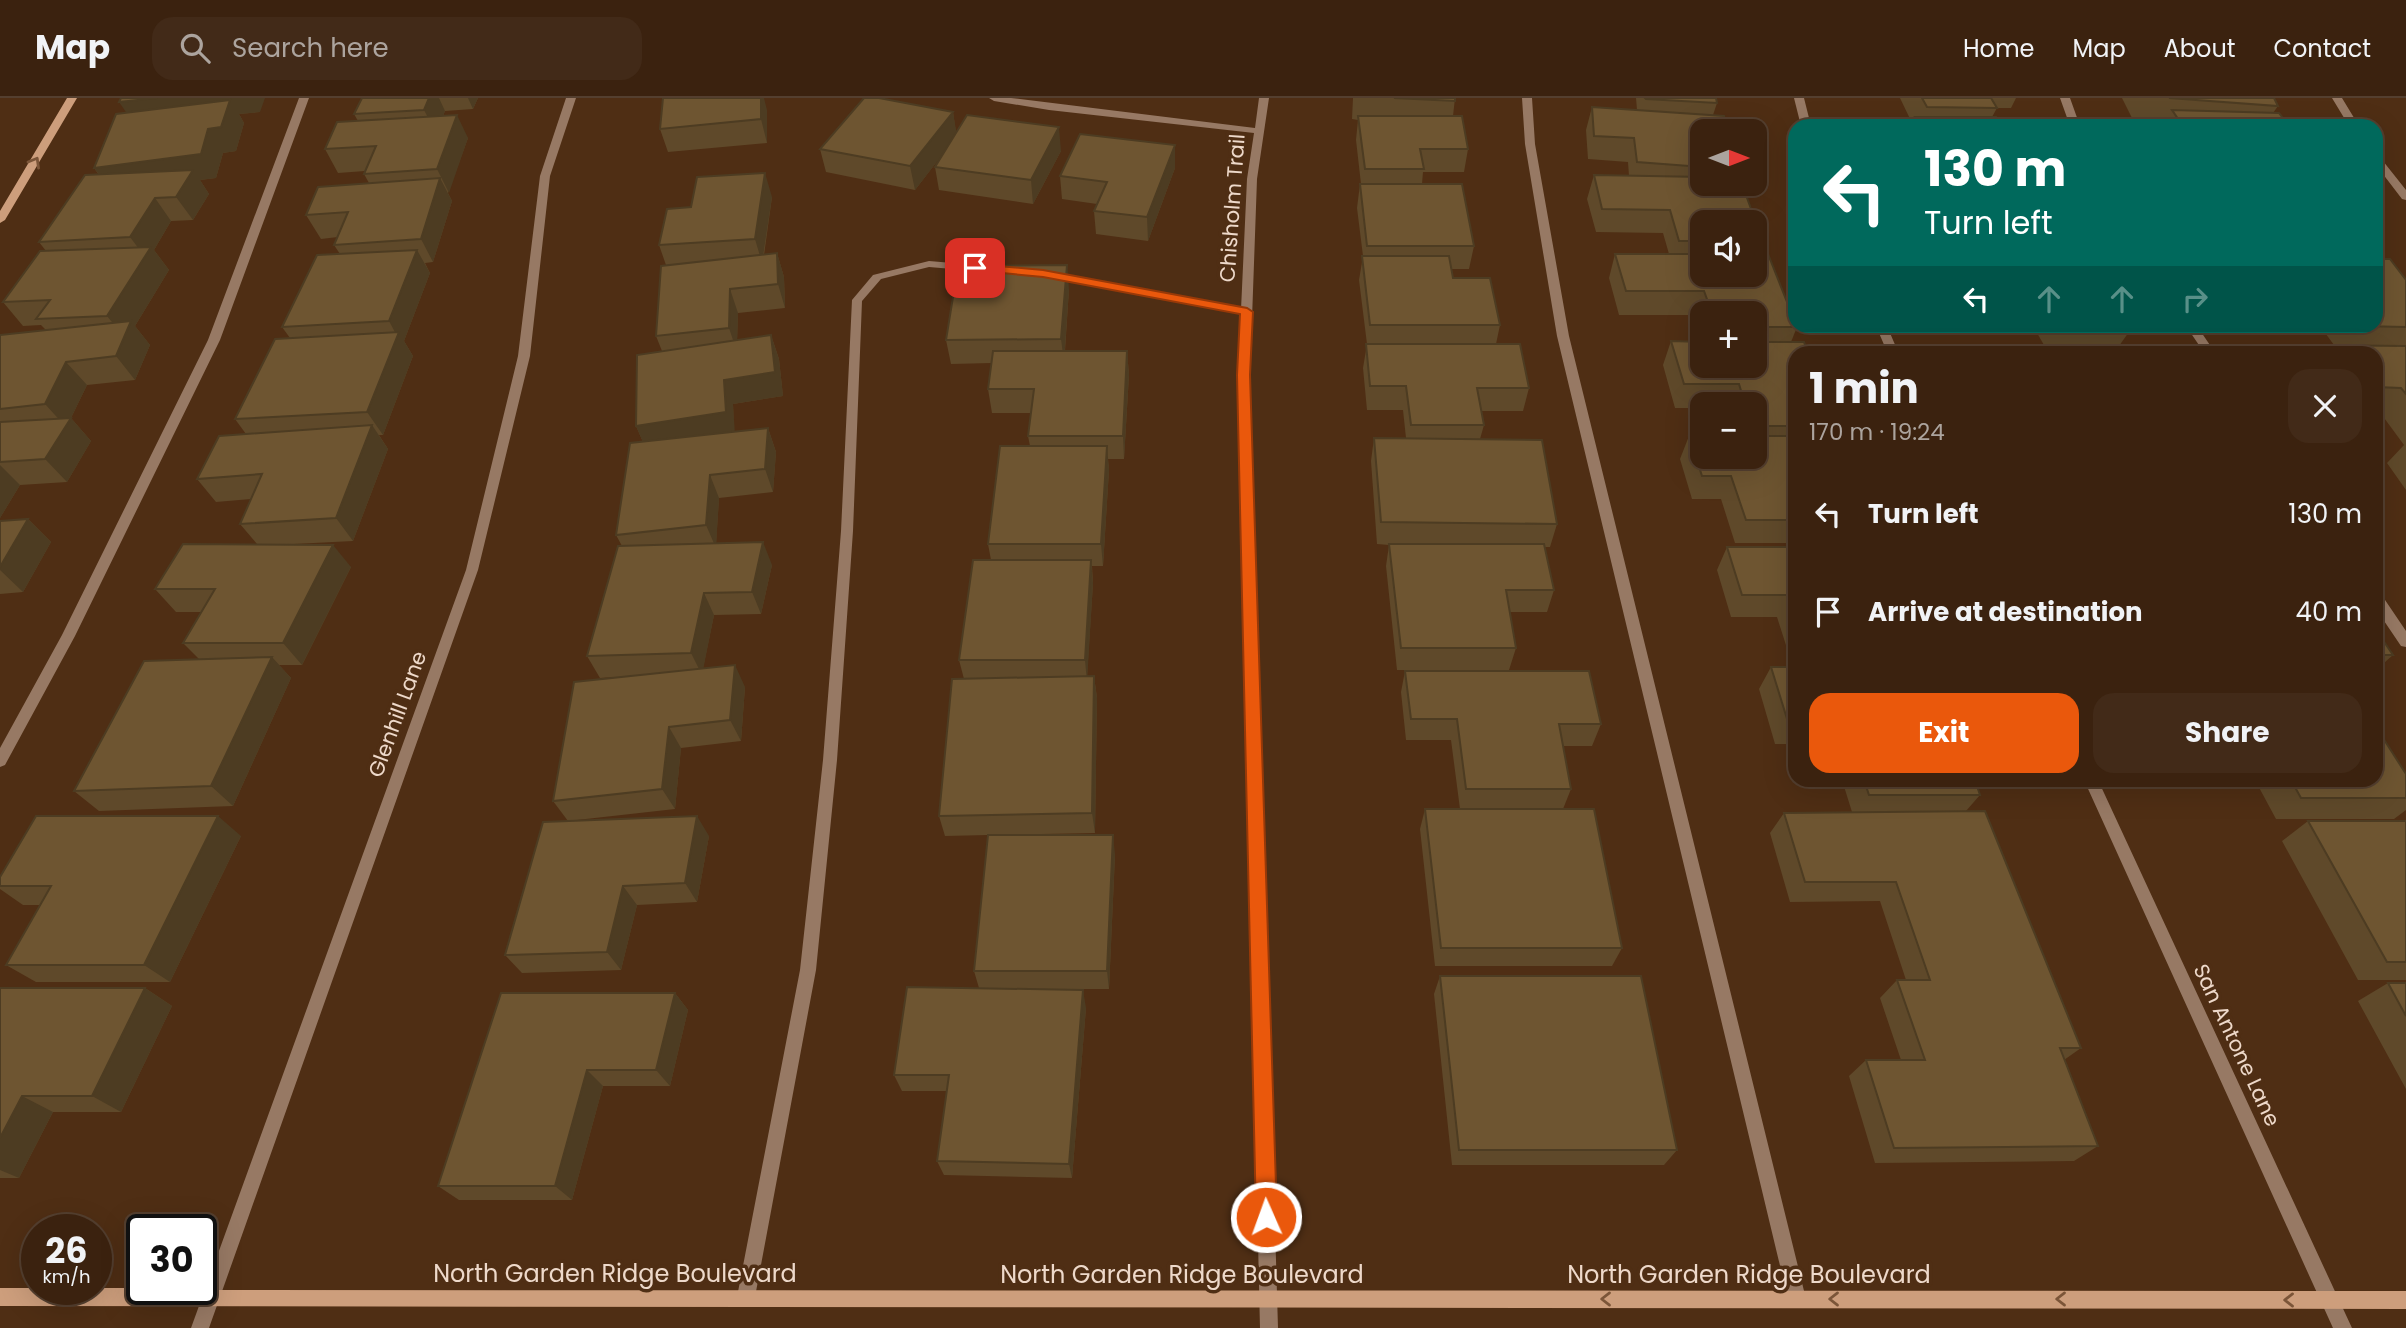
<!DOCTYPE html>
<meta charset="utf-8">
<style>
:root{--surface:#3b220f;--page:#422a18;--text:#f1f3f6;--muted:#aca49e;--line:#543f2f;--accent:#ea580c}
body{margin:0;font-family:Poppins,sans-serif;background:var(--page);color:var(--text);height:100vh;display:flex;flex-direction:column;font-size:26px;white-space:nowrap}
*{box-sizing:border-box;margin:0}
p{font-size:23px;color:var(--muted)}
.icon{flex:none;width:38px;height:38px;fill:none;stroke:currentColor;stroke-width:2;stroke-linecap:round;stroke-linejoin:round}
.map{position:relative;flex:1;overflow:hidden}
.sheet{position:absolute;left:1788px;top:248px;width:595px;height:441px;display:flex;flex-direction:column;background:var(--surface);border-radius:21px;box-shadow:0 7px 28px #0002,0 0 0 2px var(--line)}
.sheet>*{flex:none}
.guide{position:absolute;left:1788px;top:21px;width:595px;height:214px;border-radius:21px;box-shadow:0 7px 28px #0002,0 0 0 2px var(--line);background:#00695c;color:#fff;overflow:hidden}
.needle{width:46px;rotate:90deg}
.buttons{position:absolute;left:1690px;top:21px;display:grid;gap:14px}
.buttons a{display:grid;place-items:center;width:77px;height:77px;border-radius:14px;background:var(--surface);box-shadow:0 7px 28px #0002,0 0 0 2px var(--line);font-size:35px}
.speed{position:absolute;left:21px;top:1116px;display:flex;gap:14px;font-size:35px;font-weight:700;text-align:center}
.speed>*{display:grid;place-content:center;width:91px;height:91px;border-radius:50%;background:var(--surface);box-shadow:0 7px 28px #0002,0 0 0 2px var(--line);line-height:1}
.speed small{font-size:18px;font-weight:400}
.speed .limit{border:4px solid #111;border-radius:10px;background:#fff;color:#111}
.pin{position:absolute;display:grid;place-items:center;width:60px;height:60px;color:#fff;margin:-30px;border-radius:14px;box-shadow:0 4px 10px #0006}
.me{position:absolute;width:77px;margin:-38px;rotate:358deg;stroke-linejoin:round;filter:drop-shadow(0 0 5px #0008)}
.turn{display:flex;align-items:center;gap:24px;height:147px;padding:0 21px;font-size:32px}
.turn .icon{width:91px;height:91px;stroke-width:2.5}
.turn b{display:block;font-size:49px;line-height:60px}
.lanes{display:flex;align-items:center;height:66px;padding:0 21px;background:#0003;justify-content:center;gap:35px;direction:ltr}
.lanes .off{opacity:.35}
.round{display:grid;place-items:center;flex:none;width:74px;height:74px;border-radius:21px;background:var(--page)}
.head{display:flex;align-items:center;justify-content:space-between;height:119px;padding:0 21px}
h1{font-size:42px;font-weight:700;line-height:52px}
.primary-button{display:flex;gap:14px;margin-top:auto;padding:14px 21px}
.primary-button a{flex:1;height:80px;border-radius:21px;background:var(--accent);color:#fff;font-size:28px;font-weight:700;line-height:80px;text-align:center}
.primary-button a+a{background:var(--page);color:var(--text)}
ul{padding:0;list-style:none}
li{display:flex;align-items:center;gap:21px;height:98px;padding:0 21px}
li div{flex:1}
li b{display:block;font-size:26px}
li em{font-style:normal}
header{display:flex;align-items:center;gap:42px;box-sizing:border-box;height:98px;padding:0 35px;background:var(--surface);border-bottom:2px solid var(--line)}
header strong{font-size:33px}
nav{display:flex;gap:38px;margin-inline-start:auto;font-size:24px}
.search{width:490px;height:63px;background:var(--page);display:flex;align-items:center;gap:18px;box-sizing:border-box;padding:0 24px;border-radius:21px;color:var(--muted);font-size:26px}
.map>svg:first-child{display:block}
</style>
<header>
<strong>Map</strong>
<div class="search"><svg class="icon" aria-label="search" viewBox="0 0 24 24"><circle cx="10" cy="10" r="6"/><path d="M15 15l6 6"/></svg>Search here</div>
<nav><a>Home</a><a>Map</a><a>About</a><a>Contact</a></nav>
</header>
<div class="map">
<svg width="2406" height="1230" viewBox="0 0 2406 1230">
<rect width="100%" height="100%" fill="#4f2e14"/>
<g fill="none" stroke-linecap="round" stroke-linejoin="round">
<path fill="#977964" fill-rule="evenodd" d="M299 0H309L220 242 75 538 5 667 0 669V650L62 537 208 242Z
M1522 0H1532L1535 46 1569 238 1806 1201 1804 1208 1797 1210 1790 1208 1788 1201 1557 238 1525 46Z
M2060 0H2070L2080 28H2070Z
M929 163 976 167 981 170 976 173 929 169 881 181 862 203 853 433 837 662 816 872 755 1199 753 1206 746 1208 739 1206 737 1199 800 872 823 662 841 433 852 202 873 177Z
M1052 174 1247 210 1252 213 1247 216 1048 179 1047 177Z
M2186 228H2197L2216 256H2205Z
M2376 495 2381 496 2406 533V549L2401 548 2376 511Z"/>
<path fill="#977964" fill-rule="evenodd" d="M566 0H576L550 78 530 258 478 472 209 1230H191L466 472 518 258 540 78Z
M989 0H1011L1255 30 1259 0H1269L1257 81 1250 277 1278 1230H1260L1238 277 1247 81 1254 35 1049 12 994 3Z
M1794 0H1804L1811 28H1801Z
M2332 0H2342L2359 28H2349Z
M2376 57 2379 58 2406 92V102L2402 101 2376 67Z
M1876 228H1887L1899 256H1888Z
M2084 682H2098L2352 1230H2333Z"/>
<path fill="#cd9e7c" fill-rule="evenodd" d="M67 0H77L5 122 0 125V113Z
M0 1190H37V1192H96V1190H142V1192L2406 1193V1211L0 1208Z"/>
</g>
<path fill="#5f492a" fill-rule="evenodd" d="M362 0H478L473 11 445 13 443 18 468 40 448 95 452 103 433 164 425 165 430 175 404 243 413 258 383 337H379L388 351 353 443 294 446 351 469 302 567H279L291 580 233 708 99 713 74 693 199 561 183 545 202 514H176L155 491 257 446 240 426 251 401 216 404 197 381 246 336 235 321 290 240 282 229 340 156 334 147 338 139 321 141 306 117 369 85 364 76 365 73 338 75 325 51 358 23 354 16Z
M1353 0H1455L1453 18 1468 51 1464 74H1423L1422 86 1474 148 1469 171H1451L1453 180 1500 227 1496 246 1529 290 1523 313H1481L1484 327 1480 341 1557 426 1550 449H1545L1554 492 1547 514H1510L1516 550 1509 572H1397L1386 468 1389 447 1377 446 1371 363 1374 340H1406L1403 312H1367L1363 270 1367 246 1359 182 1363 158 1357 110 1360 86H1361L1356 42 1358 22 1352 21Z
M1636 0H1716L1717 5 1713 17 1724 18 1727 33H1703V68H1701L1698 79H1703V86H1742L1763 144 1758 156H1768L1797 229 1791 244H1804L1809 256H1796V445H1735L1721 401H1692L1680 361 1689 338H1703V359H1755V306H1703V310H1675L1663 267 1671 243 1703 244V268H1755V215H1703V237L1696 217H1619L1609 180 1615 156H1669L1663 135 1596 134 1587 101 1594 77 1629 78 1628 64 1588 61 1586 32 1592 9 1637 12ZM1703 124H1755V177H1703Z
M1900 0H2016L2011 10H1997L1992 19 2001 28H1911L1912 25Z
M2122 0H2274L2278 8 2273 15 2289 28H2162L2165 24 2133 22Z
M767 12V45L668 54 660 31Z
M260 14 239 16 244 25 236 53 223 55 216 80 200 82 209 96 193 122 171 123 154 152 169 172 135 228 150 247 135 282 87 287 71 320 91 343 67 384 20 387 0 420V237L46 232 41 227 23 228 3 204 46 153 39 144 99 77 94 70 126 15Z
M953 14 956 35 1061 53 1033 106 939 92 935 69 945 53 915 92 826 74 820 51Z
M1175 47V70L1148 143 1096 136 1094 113 1097 106 1062 101 1060 78Z
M772 99 764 157 777 155 784 179 785 210 738 215 737 242 771 237 779 261 783 298 733 306 734 334 768 330 776 354 773 394 719 400 716 446 772 467 761 516 714 517 703 570 745 589 741 643 681 650 675 711 568 723 553 703 616 579 600 580 587 558 622 448 616 437 643 344 636 328 662 253 656 238 666 167 659 147 691 109Z
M2406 182V392L2387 365 2404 347 2379 313H2376V256H2304L2311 247H2334L2320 228H2376Z
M1069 191 1065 253H1127L1129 277 1124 361H1108L1109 372 1103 468H1092L1093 485 1087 578H1094L1097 600 1095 735 990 737 1115 757 1109 891H1035L1086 910 1072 1080 944 1077 937 1063 947 993H902L894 977 979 890 974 873 988 737 945 738 939 718 964 581 959 562 991 462 988 446 1030 348 1028 338 1031 315H992L988 291 992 265 951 266 946 242Z
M2033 228H2129L2131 231 2119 248 2161 256H2049L2050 254H2048Z
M28 421 51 444 23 494 0 496V423Z
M1727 449H1796V646H1775L1759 591 1771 569H1793L1777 519H1731L1717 472Z
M2376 532 2393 557 2376 572Z
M1405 573 1601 626 1592 648H1563L1571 691 1563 711 1622 850 1612 868H1435L1420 731 1425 711H1460L1451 642H1406L1401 594Z
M2406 676V712L2394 721H2276L2255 682H2376Z
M1842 682H1975L1980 697 1966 713 2081 950 2064 962 2098 1048 2074 1063 1875 1065 1849 978 1866 962H1901L1880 900 1897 882H1906L1880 803 1790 804 1770 735 1784 715 1852 714Z
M2308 723H2406V882H2358L2282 743Z
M241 738 170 884H36L6 867 40 807H23L0 791V779Z
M709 738 697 804 637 807 621 872 522 875 505 857Z
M1440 878 1677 1052 1664 1067H1452L1434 896Z
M2388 885H2406V991L2358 903Z
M0 890H145L172 908 121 1014H53L19 1080H0Z
M675 895 688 912 670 988H603L572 1102H459L438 1088Z"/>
<path fill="#4d3c22" d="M157 0H265L260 14 239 16 244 25 236 53 223 55 216 80 200 82 209 96 193 122 176 99 112 94 94 70 135 27 119 4Z
M429 0H439L445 13 436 35 424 12Z
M468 0H478L473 11Z
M761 0H764L767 12V45L761 21Z
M953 14 957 38 915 92 910 68Z
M457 17 468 40 449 95 437 71Z
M1059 29 1061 53 1033 106 1031 82Z
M1175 47V70L1148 143 1147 119Z
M765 75 772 99 762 165 755 141Z
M440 80 452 103 433 164 421 141Z
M155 100 171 123 154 152 169 172 135 228 150 247 135 282 116 258 124 239 107 218 145 159 130 139Z
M417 152 430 175 404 243 413 258 383 337 367 314 397 238 389 223Z
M777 155 784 179 785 210 778 186Z
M1067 167 1069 191 1064 264 1061 241Z
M730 191 738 215 737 254 729 230Z
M771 237 779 261 783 298 733 306 735 337 646 351 636 328 724 282Z
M1127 253 1129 277 1124 361 1123 338Z
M66 264 87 287 71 320 91 343 67 384 45 361 65 328 45 306Z
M372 327 388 351 353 443 336 420Z
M768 330 776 354 773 394 765 371Z
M1107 348 1109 372 1103 468 1101 446Z
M0 367 20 387 0 420Z
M710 377 719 400 716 450 706 427Z
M28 421 51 444 23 494 0 472V469Z
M763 444 772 467 761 516 752 494Z
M333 447 351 469 302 567 283 545Z
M1091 462 1093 485 1087 584 1085 562Z
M704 495 714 517 702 577 691 555Z
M272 559 291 580 233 708 211 688Z
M735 567 745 589 741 643 730 622Z
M1094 578 1097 600 1095 735 1092 715Z
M669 629 681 650 675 711 662 691Z
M218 718 241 738 170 884 144 867Z
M697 718 709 738 697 804 685 785Z
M1113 737 1115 757 1109 891 1107 873Z
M623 788 637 807 621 872 607 854Z
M145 890 172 908 121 1014 92 998Z
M1083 892 1086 910 1072 1080 1069 1066Z
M675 895 688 912 670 988 656 972Z
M587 972 603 988 572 1102 555 1088Z
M22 998 53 1014 19 1080 0 1072V1040Z"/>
<path fill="#6e5531" stroke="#4d3c22" stroke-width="2" d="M121 0H157L119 4Z
M362 0H429L424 12 354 16Z
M663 0H761V21L660 31Z
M864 0H879L953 14 910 68 820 51Z
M1394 0H1455V3Z
M1645 0H1716L1717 5 1646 1Z
M1922 0H1991L1997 10 1927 9Z
M2169 0H2274L2278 8Z
M230 2 221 29 208 31 201 56 94 70 116 16Z
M1592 9 1724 18 1727 33H1703V44L1698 43 1702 69 1637 64 1634 40 1594 38Z
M2172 12 2279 15 2289 28H2183Z
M457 17 437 71 364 76 376 48 325 51 337 24Z
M967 17 1059 29 1031 82 935 69Z
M1358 18H1462L1468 51H1420L1424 71H1365Z
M1915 19H1996L2001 28H1920Z
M1080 36 1175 47 1147 119 1094 113 1107 84 1060 78Z
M193 72 176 99 155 100 130 139 39 144 85 77Z
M765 75 755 141 659 147 667 111 691 109 697 79Z
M1594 77 1703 79V86H1742L1763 144H1755V124H1703V143H1679L1670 112 1602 111Z
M440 80 421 141 334 147 348 114 306 117 318 89Z
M1360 86H1462L1474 148H1367Z
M151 149 107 218 36 221 50 202 3 204 40 153Z
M417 152 389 223 282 229 317 157Z
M777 155 778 186 730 191 729 230 656 238 661 168Z
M1615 156H1703V177H1755V156H1768L1797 229H1755V215H1712L1704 193H1626Z
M1362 158H1449L1453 180H1490L1500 227H1370Z
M2376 161H2390L2406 182V229L2358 228H2357H2376Z
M1067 167 1061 241 946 242 958 168Z
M131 223 116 258 66 264 45 306 0 311V237Z
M2061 228H2129L2131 231H2063Z
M399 234 367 314 235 321 275 241Z
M771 237 775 274 724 282 726 314 636 328 637 257Z
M1671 243 1703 244V268H1755V244H1804L1809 256H1796V328H1755V306H1745L1739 286H1684Z
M1366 246H1520L1529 290H1477L1484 327H1411L1406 288H1370Z
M2311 247 2406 248V296L2401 290 2376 289V256H2317Z
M2054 248H2156L2161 256H2059Z
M993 253H1127L1123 338H1028L1034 291H988Z
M71 320 45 361 0 364V324Z
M372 327 336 420 240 426 262 376 197 381 219 338Z
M768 330 765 371 710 377 706 427 616 437 630 345Z
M1689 338H1703V359H1755V338H1796V422H1746L1731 378H1702Z
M1374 340 1542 342 1557 426 1381 424Z
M1000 348H1107L1101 446H988Z
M28 421 0 469V423Z
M763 444 752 494 704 495 691 555 587 558 618 448Z
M183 446 333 447 283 545H183L215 491H155Z
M1389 446H1544L1554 492H1506L1516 550H1401Z
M1727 449H1796V517L1789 497H1742Z
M973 462H1091L1085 562H959Z
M2376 532 2393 557H2376Z
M272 559 211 688 74 693 144 563Z
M735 567 730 622 669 629 662 691 553 703 574 584Z
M1771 569H1796V624H1788Z
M1405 573H1589L1601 626H1559L1571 691H1466L1457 621H1411Z
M1094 578 1092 715 939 718 952 581Z
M2376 629 2406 676V700H2301L2291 682H2376Z
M1864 682H1975L1980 697H1869Z
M1425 711H1594L1622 850H1441Z
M1985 713 2081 950H2060L2098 1048 1894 1050 1866 962H1925L1897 882H1930L1896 784H1805L1784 715Z
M36 718H218L144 867H6L51 788H0V779Z
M697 718 685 785 623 788 607 854 505 857 543 724Z
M2308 723H2406V864H2387Z
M988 737H1113L1107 873H974Z
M1440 878H1641L1677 1052H1459Z
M2388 885H2406V918Z
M907 889 1083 892 1069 1066 937 1063 949 977H894Z
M0 890H145L92 998H22L0 1040Z
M501 895H675L656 972H587L555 1088H438Z"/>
<defs><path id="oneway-chevron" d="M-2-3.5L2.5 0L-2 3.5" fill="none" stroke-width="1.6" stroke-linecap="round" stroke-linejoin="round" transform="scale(1.75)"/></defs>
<g stroke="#7b5538">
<use href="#oneway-chevron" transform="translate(35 64) rotate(-60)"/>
<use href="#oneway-chevron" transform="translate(1606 1201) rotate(180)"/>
<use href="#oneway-chevron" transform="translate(1834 1201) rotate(-180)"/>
<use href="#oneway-chevron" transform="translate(2061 1201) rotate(-180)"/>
<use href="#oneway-chevron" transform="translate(2289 1202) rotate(-180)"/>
</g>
<path fill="#ea580c" stroke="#983908" stroke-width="2" d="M975 166 1043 172 1247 210 1253 214 1250 277 1277 1119 1274 1126 1266 1129 1259 1126 1256 1119 1237 277 1240 216 1043 179 970 172 969 170Z"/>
<g text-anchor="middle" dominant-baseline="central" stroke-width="7" stroke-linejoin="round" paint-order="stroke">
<g font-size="21" fill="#eed9ca" stroke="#4f2e14">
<text transform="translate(1232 110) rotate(-86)">Chisholm Trail</text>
<text transform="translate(397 616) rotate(-70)">Glenhill Lane</text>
<text transform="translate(2237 947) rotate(65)">San Antone Lane</text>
</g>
<g font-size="24" fill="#eed9ca" stroke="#4f2e14">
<text x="615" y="1175">North Garden Ridge Boulevard</text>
<text x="1182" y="1176">North Garden Ridge Boulevard</text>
<text x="1749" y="1176">North Garden Ridge Boulevard</text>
</g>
</g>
</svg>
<div class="buttons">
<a><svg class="needle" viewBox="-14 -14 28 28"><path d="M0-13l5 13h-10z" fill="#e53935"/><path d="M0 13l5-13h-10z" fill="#aca49e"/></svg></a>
<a><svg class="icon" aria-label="sound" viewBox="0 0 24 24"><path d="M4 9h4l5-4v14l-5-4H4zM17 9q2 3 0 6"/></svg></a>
<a>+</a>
<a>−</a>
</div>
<div class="speed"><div>26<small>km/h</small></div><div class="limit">30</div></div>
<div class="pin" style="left:975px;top:170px;background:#d93025"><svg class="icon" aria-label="arrive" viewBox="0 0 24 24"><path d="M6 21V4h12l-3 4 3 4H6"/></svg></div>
<svg class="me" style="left:1266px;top:1119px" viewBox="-20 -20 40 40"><circle r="17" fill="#ea580c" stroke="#fff" stroke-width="3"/><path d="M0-11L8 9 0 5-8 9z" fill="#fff"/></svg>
<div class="guide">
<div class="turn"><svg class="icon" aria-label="left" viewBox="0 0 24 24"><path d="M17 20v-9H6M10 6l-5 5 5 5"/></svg><div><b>130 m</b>Turn left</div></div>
<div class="lanes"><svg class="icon" aria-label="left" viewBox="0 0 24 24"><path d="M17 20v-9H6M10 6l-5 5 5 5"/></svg><svg class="icon off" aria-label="ahead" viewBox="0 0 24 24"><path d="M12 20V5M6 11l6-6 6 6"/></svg><svg class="icon off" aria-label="ahead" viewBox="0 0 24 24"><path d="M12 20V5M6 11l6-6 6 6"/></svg><svg class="icon off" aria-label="right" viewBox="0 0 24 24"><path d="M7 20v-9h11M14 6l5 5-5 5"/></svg></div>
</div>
<section class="sheet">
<div class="head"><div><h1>1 min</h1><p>170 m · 19:24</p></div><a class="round"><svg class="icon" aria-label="close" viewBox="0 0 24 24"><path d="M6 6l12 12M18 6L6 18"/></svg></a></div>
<ul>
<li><svg class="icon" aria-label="left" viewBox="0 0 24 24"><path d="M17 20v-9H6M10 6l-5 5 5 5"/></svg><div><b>Turn left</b></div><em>130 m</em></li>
<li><svg class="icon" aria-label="arrive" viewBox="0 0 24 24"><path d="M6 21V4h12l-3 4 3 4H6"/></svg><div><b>Arrive at destination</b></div><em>40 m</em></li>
</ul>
<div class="primary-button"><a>Exit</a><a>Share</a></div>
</section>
</div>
